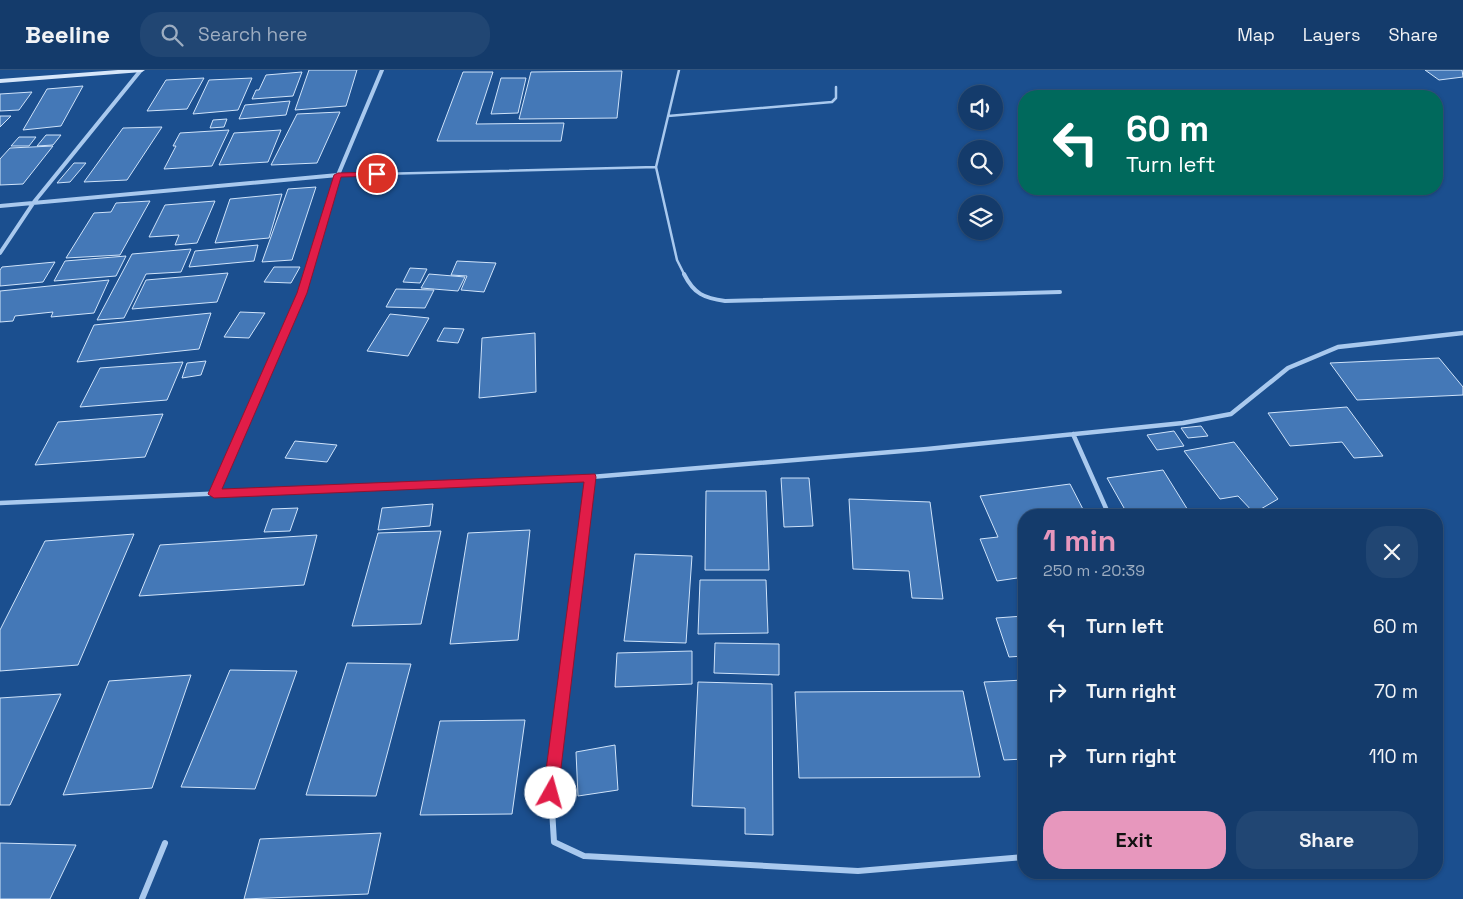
<!DOCTYPE html>
<meta charset="utf-8">
<style>
:root{--surface:#143b6b;--page:#214673;--text:#f1f3f6;--muted:#9dadc1;--line:#33557e;--accent:#e797bd}
body{margin:0;font-family:"Space Grotesk",sans-serif;background:var(--page);color:var(--text);height:100vh;display:flex;flex-direction:column;font-size:19px;white-space:nowrap}
*{box-sizing:border-box;margin:0}
p{font-size:16px;color:var(--muted)}
.icon{flex:none;width:28px;height:28px;fill:none;stroke:currentColor;stroke-width:2;stroke-linecap:round;stroke-linejoin:round}
.map{position:relative;flex:1;overflow:hidden}
.drawer{position:absolute;left:1018px;top:439px;width:425px;height:370px;display:flex;flex-direction:column;background:var(--surface);border-radius:20px;box-shadow:0 1px 4px #0004,0 0 0 1px var(--line)}
.drawer>*{flex:none}
.guide{position:absolute;left:1018px;top:20px;width:425px;height:105px;border-radius:20px;box-shadow:0 1px 4px #0004,0 0 0 1px var(--line);background:#00695c;color:#fff;overflow:hidden}
.controls{position:absolute;left:958px;top:15px;display:grid;gap:10px}
.controls a{display:grid;place-items:center;width:45px;height:45px;border-radius:50%;background:var(--surface);box-shadow:0 1px 4px #0004,0 0 0 1px var(--line);font-size:25px}
.pin{position:absolute;display:grid;place-items:center;width:42px;height:42px;color:#fff;margin:-21px;border:2px solid #fff;border-radius:50%;box-shadow:0 1px 5px #0007}
.me{position:absolute;width:55px;margin:-28px;rotate:7deg;stroke-linejoin:round;filter:drop-shadow(0 0 4px #0008)}
.turn{display:flex;align-items:center;gap:18px;height:105px;padding:0 25px;font-size:22px}
.turn .icon{width:65px;height:65px;stroke-width:2.5}
.turn b{display:block;font-size:35px;line-height:42px}
.round{display:grid;place-items:center;flex:none;width:52px;height:52px;border-radius:20px;background:var(--page)}
.summary{display:flex;align-items:center;justify-content:space-between;height:85px;padding:0 25px}
h1{font-size:30px;font-weight:600;line-height:38px;color:var(--accent)}
.cta{display:flex;gap:10px;margin-top:auto;padding:10px 25px}
.cta a{flex:1;height:58px;border-radius:20px;background:var(--accent);color:#111;font-size:20px;font-weight:600;line-height:58px;text-align:center}
.cta a+a{background:var(--page);color:var(--text)}
ul{padding:0;list-style:none}
li{display:flex;align-items:center;gap:15px;height:65px;padding:0 25px}
li div{flex:1}
li b{display:block;font-size:19px}
li em{font-style:normal}
header{display:flex;align-items:center;gap:30px;box-sizing:border-box;height:70px;padding:0 25px;background:var(--surface);border-bottom:1px solid var(--line)}
header strong{font-size:24px}
nav{display:flex;gap:28px;margin-inline-start:auto;font-size:18px}
.search{width:350px;height:45px;background:var(--page);display:flex;align-items:center;gap:12px;box-sizing:border-box;padding:0 18px;border-radius:20px;color:var(--muted);font-size:19px}
.map>svg:first-child{display:block}
</style>
<header>
<strong>Beeline</strong>
<div class="search"><svg class="icon" aria-label="search" viewBox="0 0 24 24"><circle cx="10" cy="10" r="6"/><path d="M15 15l6 6"/></svg>Search here</div>
<nav><a>Map</a><a>Layers</a><a>Share</a></nav>
</header>
<div class="map">
<svg width="1463" height="829" viewBox="0 0 1463 829">
<rect width="100%" height="100%" fill="#1b4f8f"/>
<path fill="#4478b7" stroke="#cfe3fa" d="M309 0H357L346 36 295 40Z
M1425 0H1462L1463 7 1439 10Z
M622 1 617 48 519 49 531 2Z
M302 2 293 26 252 29 256 20H259L266 5Z
M463 2H493L476 54 564 53 561 71H437Z
M204 8 187 39 147 41 166 10Z
M252 8 238 40 193 44 209 10Z
M501 8H526L518 43 491 44Z
M83 16 61 56 23 60 47 19Z
M32 22 19 40 0 41V24Z
M290 31 286 45 239 49 245 35Z
M340 42 317 93 271 95 297 44Z
M0 46H11L0 57Z
M227 49 224 57 210 58 213 50Z
M162 57 127 110 84 112 123 58Z
M229 60 212 96 164 99 176 76H173L180 63Z
M281 60 268 92 219 95 234 63Z
M46 65H61L53 75 37 76Z
M19 67H36L29 76H11Z
M53 76 23 114 0 115V89L10 78Z
M74 93H86L70 112 57 113Z
M316 117 292 190 262 192 288 119Z
M282 124 269 168 215 173 230 129Z
M150 131 120 185 66 188 94 143 111 142 116 133Z
M215 131 197 173 175 175 179 165 149 167 165 135Z
M258 175 254 191 189 197 195 181Z
M191 179 181 202 146 204 124 248 97 250 132 184Z
M126 186 116 206 54 211 65 191Z
M457 191 496 193 484 222 461 220 467 206 451 205Z
M55 192 43 212 0 216V200L2 197Z
M274 197H300L291 213 264 212Z
M410 198 427 199 420 213 403 212Z
M228 203 217 232 132 239 146 210Z
M429 204 465 207 458 221 421 218Z
M109 210 94 243 51 247 53 242 15 246 13 251 0 252V221Z
M396 219 434 220 425 238 386 237Z
M240 242 265 243 249 268 224 267Z
M211 243 199 279 77 292 94 255Z
M390 244 429 248 408 286 367 281Z
M444 258 464 259 458 273 437 271Z
M535 263 536 322 479 328 482 268Z
M1439 288 1463 317V325L1357 330 1330 293Z
M206 291 201 305 182 308 187 293Z
M183 292 167 330 80 337 100 298Z
M1347 337 1383 386 1354 388 1342 372 1290 376 1268 343Z
M163 344 145 387 35 395 58 352Z
M1201 356 1208 366 1188 368 1181 358Z
M1174 361 1184 376 1157 380 1147 365Z
M295 371 337 375 327 392 285 388Z
M1234 372 1278 429 1254 443 1238 426 1220 429 1184 381Z
M1163 400 1191 445H1128L1107 408Z
M781 408H809L813 456 784 457Z
M1070 414 1086 445H1024V507L997 511 980 469 998 467 980 426Z
M706 421H766L769 500H705Z
M849 429 930 432 943 529 912 528 909 501 853 499Z
M433 434 430 456 378 460 382 438Z
M298 438 290 461 264 462 272 439Z
M530 460 518 570 450 574 468 463Z
M441 461 421 554 352 556 378 463Z
M134 464 78 595 0 601V560L45 471Z
M317 465 304 515 139 526 160 475Z
M635 484 692 486 686 573 624 571Z
M700 510H766L768 563 698 564Z
M1024 546V586L1009 587 996 548Z
M715 573 779 574V605L714 603Z
M692 581V614L615 617 617 583Z
M347 593 411 594 376 726 306 725Z
M230 600 297 601 255 719 181 717Z
M191 605 152 718 63 725 109 611Z
M1024 610V689L1004 690 984 612Z
M698 612 772 614 773 765 745 764V738L692 736Z
M963 621 980 707 799 708 795 622Z
M61 624 10 735H0V628Z
M525 650 512 744 420 745 440 651Z
M615 675 618 720 578 726 576 682Z
M381 763 368 824 244 829 260 769Z
M0 773 76 775 50 829H0Z
M1335 802H1363L1337 807Z"/>
<g fill="none" stroke-linecap="round" stroke-linejoin="round">
<path stroke="#a9c9ee" stroke-width="2.5" d="M679 0 656 97 677 190 685 206
M668 46 832 32 836 28V17
M338 105 656 97"/>
<path stroke="#a9c9ee" stroke-width="4" d="M684 204C694 224 704 228 725 231L1060 222"/>
<path stroke="#a9c9ee" stroke-width="4" d="M0 136 338 105
M0 183 34 132 141 0
M307 206 338 105 382 0"/>
<path stroke="#a9c9ee" stroke-width="4.5" d="M1073 364 1109 445
M214 424 302 223 308 204
M0 433 591 407 927 379 1183 353 1231 344 1288 298 1338 277 1463 263
M582 475 591 407"/>
<path stroke="#a9c9ee" stroke-width="6" d="M583 474 551 723 554 772 584 786 858 801 1024 787
M142 829 165 773"/>
<path fill="#d6e6fa" fill-rule="evenodd" d="M118 0H145L142 2 0 13V9Z"/>
</g>
<path fill="#e11d48" stroke="#92132f" d="M377 102H380V106L341 107 307 223 222 419 595 404 596 407 558 723 556 728 551 731 545 728 543 723 584 412 214 428 208 424 297 223 334 105 338 103Z"/>
</svg>
<div class="controls">
<a><svg class="icon" aria-label="sound" viewBox="0 0 24 24"><path d="M4 9h4l5-4v14l-5-4H4zM17 9q2 3 0 6"/></svg></a>
<a><svg class="icon" aria-label="search" viewBox="0 0 24 24"><circle cx="10" cy="10" r="6"/><path d="M15 15l6 6"/></svg></a>
<a><svg class="icon" aria-label="layers" viewBox="0 0 24 24"><path d="M12 4l9 5-9 5-9-5zM3 14l9 5 9-5"/></svg></a>
</div>
<div class="pin" style="left:377px;top:104px;background:#d93025"><svg class="icon" aria-label="arrive" viewBox="0 0 24 24"><path d="M6 21V4h12l-3 4 3 4H6"/></svg></div>
<svg class="me" style="left:551px;top:723px" viewBox="-20 -20 40 40"><circle r="19" fill="#fff"/><path d="M0-13L10 11 0 6-10 11z" fill="#e11d48"/></svg>
<div class="guide">
<div class="turn"><svg class="icon" aria-label="left" viewBox="0 0 24 24"><path d="M17 20v-9H6M10 6l-5 5 5 5"/></svg><div><b>60 m</b>Turn left</div></div>
</div>
<section class="drawer">
<div class="summary"><div><h1>1 min</h1><p>250 m · 20:39</p></div><a class="round"><svg class="icon" aria-label="close" viewBox="0 0 24 24"><path d="M6 6l12 12M18 6L6 18"/></svg></a></div>
<ul>
<li><svg class="icon" aria-label="left" viewBox="0 0 24 24"><path d="M17 20v-9H6M10 6l-5 5 5 5"/></svg><div><b>Turn left</b></div><em>60 m</em></li>
<li><svg class="icon" aria-label="right" viewBox="0 0 24 24"><path d="M7 20v-9h11M14 6l5 5-5 5"/></svg><div><b>Turn right</b></div><em>70 m</em></li>
<li><svg class="icon" aria-label="right" viewBox="0 0 24 24"><path d="M7 20v-9h11M14 6l5 5-5 5"/></svg><div><b>Turn right</b></div><em>110 m</em></li>
</ul>
<div class="cta"><a>Exit</a><a>Share</a></div>
</section>
</div>
